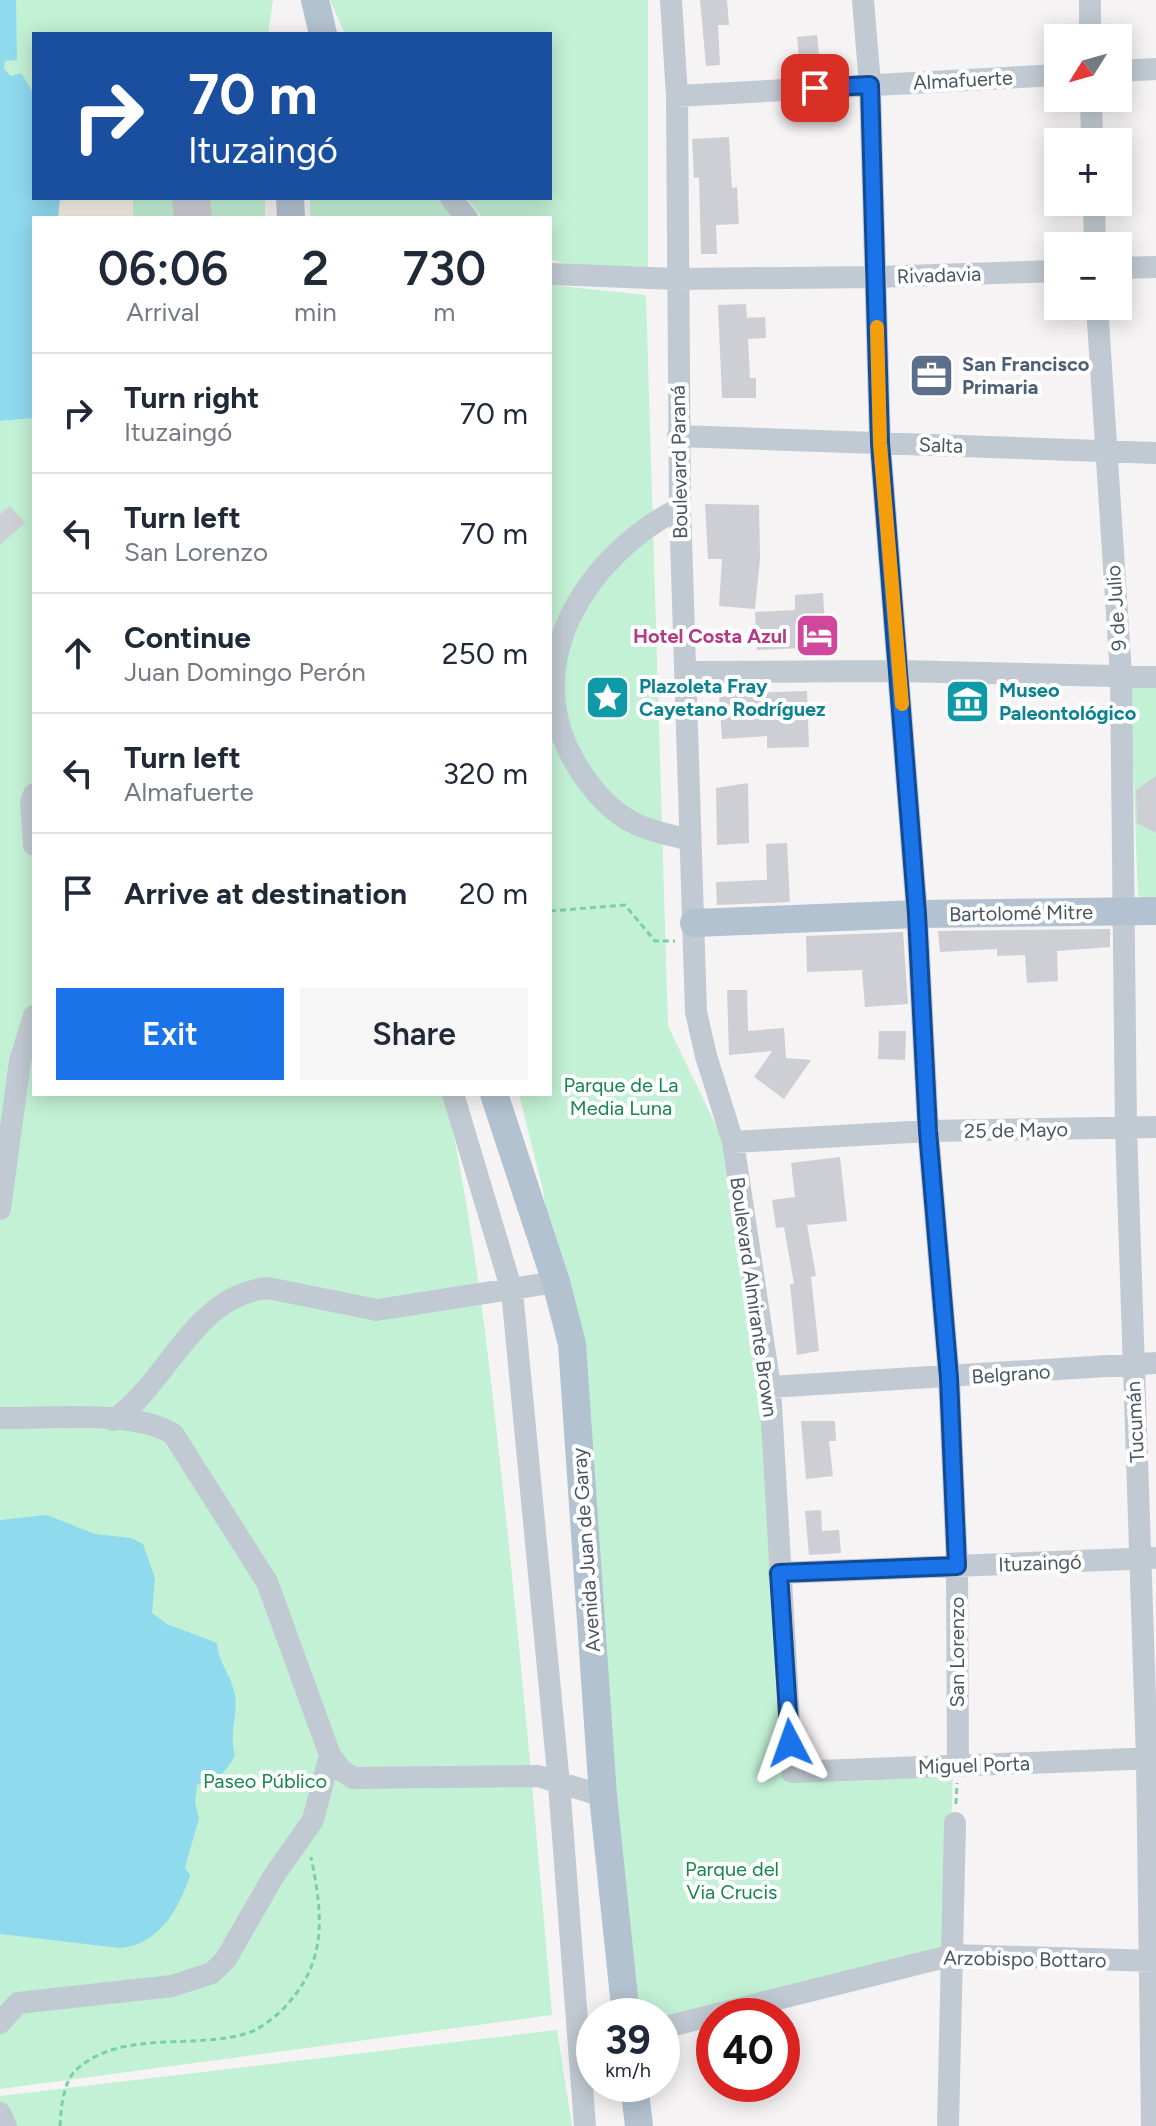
<!DOCTYPE html>
<meta charset="utf-8">
<style>
:root{--surface:#fff;--page:#f6f6f7;--text:#1f2937;--muted:#747a83;--line:#e0e1e3;--accent:#1a73e8}
body{margin:0;font-family:Figtree,sans-serif;background:var(--page);color:var(--text);height:100vh;display:flex;flex-direction:column;font-size:30px;white-space:nowrap}
*{box-sizing:border-box;margin:0}
p{font-size:26px;color:var(--muted)}
.icon{flex:none;width:44px;height:44px;fill:none;stroke:currentColor;stroke-width:2;stroke-linecap:round;stroke-linejoin:round}
.map{position:relative;flex:1;overflow:hidden}
.side{position:absolute;left:32px;top:216px;width:520px;height:880px;display:flex;flex-direction:column;background:var(--surface);border-radius:0px;box-shadow:0 4px 20px #0003}
.side>*{flex:none}
.top-card{position:absolute;left:32px;top:32px;width:520px;height:168px;border-radius:0px;box-shadow:0 4px 20px #0003;background:#1a4fa0;color:#fff;overflow:hidden}
.needle{width:52px;rotate:233deg}
.fabs{position:absolute;left:1044px;top:24px;display:grid;gap:16px}
.fabs a{display:grid;place-items:center;width:88px;height:88px;border-radius:0px;background:var(--surface);box-shadow:0 4px 20px #0003;font-size:40px}
.speed{position:absolute;left:576px;top:1998px;display:flex;gap:16px;font-size:40px;font-weight:700;text-align:center}
.speed>*{display:grid;place-content:center;width:104px;height:104px;border-radius:50%;background:var(--surface);box-shadow:0 4px 20px #0003;line-height:1}
.speed small{font-size:20px;font-weight:400}
.speed .limit{border:12px solid #d22;background:#fff;color:#111}
.pin{position:absolute;display:grid;place-items:center;width:68px;height:68px;color:#fff;margin:-34px;border-radius:16px;box-shadow:0 4px 12px #0006}
.me{position:absolute;width:88px;margin:-44px;rotate:356deg;stroke-linejoin:round;filter:drop-shadow(0 0 6px #0008)}
.turn{display:flex;align-items:center;gap:28px;height:168px;padding:0 24px;font-size:36px}
.turn .icon{width:104px;height:104px;stroke-width:2.5}
.turn b{display:block;font-size:56px;line-height:68px}
.eta{display:flex;justify-content:space-evenly;align-items:center;height:136px;text-align:center}
.eta b{font-size:48px;font-weight:600;line-height:56px}
.primary-button{display:flex;gap:16px;margin-top:auto;padding:16px 24px}
.primary-button a{flex:1;height:92px;border-radius:0px;background:var(--accent);color:#fff;font-size:32px;font-weight:600;line-height:92px;text-align:center}
.primary-button a+a{background:var(--page);color:var(--text)}
ul{padding:0;list-style:none}
li{display:flex;align-items:center;gap:24px;height:120px;padding:0 24px;border-top:2px solid var(--line)}
li div{flex:1}
li b{display:block;font-size:30px}
li em{font-style:normal}
.map>svg:first-child{display:block}
</style>
<div class="map">
<svg width="1156" height="2126" viewBox="0 0 1156 2126">
<rect width="100%" height="100%" fill="#f5f3f3"/>
<path fill="#c3f1d5" d="M0 0H273L268 34H34V94L20 74 0 101Z
M330 0H648V267L572 266 550 259V218H483L466 198H550V34H345Z
M60 198H265V218H58Z
M310 198H440L455 218H310Z
M550 285 646 295 668 1026 725 1144 763 1388 787 1774 953 1771 947 1945 662 2024V2016H626L570 1404 543 1190 519 1094H550Z
M34 418V1094H445C474 1225 489 1357 503 1490 522 1664 537 1839 552 2015L0 2089V421Z
M1130 685 1156 686V900L1138 896Z
M557 2030 572 2126H0V2096Z"/>
<path fill="#f5f0e5" d="M60 198H133V218H58Z"/>
<path fill="#90daee" d="M0 0H16L17 60 5 61 4 69 11 76 21 73 34 94V198H60L58 218H34V418L0 421Z
M47 1515 95 1534 131 1538 143 1544 155 1578 152 1613 167 1624 217 1643C218 1662 230 1673 234 1691 240 1712 228 1733 235 1755 226 1773 217 1780 197 1785L195 1803 199 1819 185 1867 190 1876C178 1910 159 1945 120 1948L0 1934V1520Z"/>
<path fill="#cdcfd5" d="M700 0H727L729 25H718L720 65 706 66Z
M817 35 820 66 800 68 797 37Z
M729 137 732 188 737 187 739 224 716 225 717 254H701L699 177 694 178 692 139Z
M172 198H210L212 218H174Z
M746 304 747 318 765 317 766 338 748 339 750 378H756V398H722L718 305Z
M705 504 759 505 760 559 755 609 719 606 722 559H708Z
M10 506 25 523 0 545V514Z
M823 593 826 647 757 650 755 612 795 610V595Z
M807 691 809 747 767 748V736L722 739 719 694Z
M1156 776V833L1137 823 1136 790Z
M748 783 749 843 717 845 716 788Z
M787 843 790 902 717 905 716 882 767 880 766 844Z
M1110 929V947L1057 951 1058 981 1027 983 1025 955 997 956V949L940 952 938 931Z
M903 932 908 1004 865 1007 862 970 807 972 806 936Z
M727 990H747L748 1031 784 1028 786 1058 811 1060 784 1099 754 1077 772 1051 729 1055Z
M879 1031H906L905 1060 878 1059Z
M840 1157 847 1221 807 1225 816 1276 811 1277 819 1351 797 1355 790 1284H794L784 1227 776 1228 772 1200 795 1197 791 1163Z
M801 1421H835L836 1441H829L833 1476 806 1479Z
M821 1510 822 1531 839 1530 841 1553 809 1555 805 1511Z"/>
<g fill="none" stroke-linecap="round" stroke-linejoin="round">
<path stroke="#7ad0a6" stroke-width="3" stroke-dasharray="6 4" stroke-linecap="butt" d="M550 911 625 905 655 941H675
M956 1804 957 1783
M60 2126C61 2109 63 2081 77 2069 122 2029 195 2050 248 2033 265 2027 284 2010 295 1995 328 1952 321 1907 311 1857"/>
<path stroke="#c1cad2" stroke-width="22" d="M671 0 677 96 680 508 696 1012 706 1056 733 1142 770 1387 792 1772 1156 1758
M863 0 870 85 880 443 917 914 928 1131 949 1378 957 1566 958 1766
M1090 0V38
M1118 71 1156 69
M677 96 1058 75
M1091 98 1092 142
M451 198 467 218
M1094 202 1095 246
M1118 268 1156 267
M550 274 676 279 875 277 1058 271
M1097 306 1121 675 1126 1129 1147 1759 1152 2126
M678 436 1156 453
M680 508C587 555 516 664 576 764 591 789 610 812 636 824 652 832 672 835 689 840
M687 672 900 671 1156 677
M34 794 31 802 34 845
M453 1094 512 1291 559 1784 585 2126
M733 1142 928 1131 1156 1127
M0 1209 20 1061 34 1016
M770 1387 1156 1363
M0 1418C48 1419 132 1409 173 1434L267 1582 330 1755 341 1770 353 1778 538 1776 603 1796
M114 1420C170 1380 194 1295 268 1288L377 1310 556 1282
M779 1573 1154 1558
M0 2023 18 2003 172 1986 212 1973 226 1959 273 1877 313 1820 330 1755
M662 2028 953 1955 1156 1961
M0 2113 6 2126
M948 2126 955 1823"/>
<path stroke="#b3c2d1" stroke-width="28" d="M315 0 323 34
M290 198 291 218
M694 923 917 914 1156 911
M494 1094 556 1282 572 1344 603 1796 626 2016
M634 2084 639 2126"/>
</g>
<g fill="none" stroke-linecap="round" stroke-linejoin="round">
<defs>
<path id="route" d="M790 1743 779 1573 957 1566 949 1378 928 1131 917 914 880 443 870 85 815 88"/>
</defs>
<use href="#route" stroke="#114b97" stroke-width="20"/>
<use href="#route" stroke="#1a73e8" stroke-width="14"/>
<path stroke="#f59e0b" stroke-width="14" d="M877 327 880 443 902 704"/>
</g>
<defs>
<symbol id="office-square" viewBox="-11 -11 22 22"><rect x="-9" y="-9" width="18" height="18" rx="4" fill="#5c6f8a" stroke="#fff"/><path d="M-6-3h4V-5.5h4V-3h4V5H-6ZM-1-4.5V-3h2v-1.5ZM-6 0V1H6V0Z" fill="#fff"/></symbol>
<symbol id="hotel-square" viewBox="-11 -11 22 22"><rect x="-9" y="-9" width="18" height="18" rx="4" fill="#d1479c" stroke="#fff"/><path d="M-6-4.5h1.5V1H6V5H4.5V3h-9V5H-6ZM-4 0a1.8 1.8 0 1 1 3.6 0ZM.5 0V-2.5h3Q6-2.5 6 0Z" fill="#fff"/></symbol>
<symbol id="sight-square" viewBox="-11 -11 22 22"><rect x="-9" y="-9" width="18" height="18" rx="4" fill="#0f9aa8" stroke="#fff"/><path d="M0-6L1.8-2.2L6-1.7L2.9 1.2L3.7 5.4L0 3.3L-3.7 5.4L-2.9 1.2L-6-1.7L-1.8-2.2Z" fill="#fff"/></symbol>
<symbol id="museum-square" viewBox="-11 -11 22 22"><rect x="-9" y="-9" width="18" height="18" rx="4" fill="#0f9aa8" stroke="#fff"/><path d="M0-6L6-3V-2H-6V-3ZM-5-1h2V3h-2ZM-1-1h2V3h-2ZM3-1h2V3H3ZM-6 4H6V6H-6Z" fill="#fff"/></symbol>
</defs>
<g fill-rule="evenodd">
<use href="#office-square" x="906" y="350" width="51" height="51"/>
<use href="#hotel-square" x="792" y="610" width="51" height="51"/>
<use href="#sight-square" x="582" y="672" width="51" height="51"/>
<use href="#museum-square" x="942" y="676" width="51" height="51"/>
</g>
<g text-anchor="middle" dominant-baseline="central" stroke-width="8" stroke-linejoin="round" paint-order="stroke">
<g font-size="20" fill="#4a5661" stroke="#fff">
<text transform="translate(963 80) rotate(-3)">Almafuerte</text>
<text transform="translate(939 275) rotate(-2)">Rivadavia</text>
<text transform="translate(941 445) rotate(2)">Salta</text>
<text transform="translate(679 462) rotate(-91)">Boulevard Paraná</text>
<text transform="translate(1116 608) rotate(-94)">9 de Julio</text>
<text transform="translate(1021 913) rotate(-1)">Bartolomé Mitre</text>
<text transform="translate(1016 1130) rotate(-1)">25 de Mayo</text>
<text transform="translate(754 1297) rotate(82)">Boulevard Almirante Brown</text>
<text transform="translate(1011 1374) rotate(-4)">Belgrano</text>
<text transform="translate(1135 1422) rotate(-93)">Tucumán</text>
<text transform="translate(586 1550) rotate(-94)">Avenida Juan de Garay</text>
<text transform="translate(1040 1563) rotate(-2)">Ituzaingó</text>
<text transform="translate(957 1652) rotate(-90)">San Lorenzo</text>
<text transform="translate(974 1765) rotate(-2)">Miguel Porta</text>
<text transform="translate(1025 1959) rotate(1)">Arzobispo Bottaro</text>
</g>
<g font-size="20" font-weight="bold" fill="#4e5e75" stroke="#fff" text-anchor="start">
<text x="962" y="364">San Francisco<tspan x="962" dy="23">Primaria</tspan></text>
</g>
<g font-size="20" font-weight="bold" fill="#b23c85" stroke="#fff" text-anchor="end">
<text x="787" y="636">Hotel Costa Azul</text>
</g>
<g font-size="20" font-weight="bold" fill="#0d838f" stroke="#fff" text-anchor="start">
<text x="639" y="686">Plazoleta Fray<tspan x="639" dy="23">Cayetano Rodríguez</tspan></text>
<text x="999" y="690">Museo<tspan x="999" dy="23">Paleontológico</tspan></text>
</g>
<g font-size="20" fill="#17864f" stroke="#fff">
<text x="621" y="1085">Parque de La<tspan x="621" dy="23">Media Luna</tspan></text>
<text x="265" y="1781">Paseo Público</text>
<text x="732" y="1869">Parque del<tspan x="732" dy="23">Via Crucis</tspan></text>
</g>
</g>
</svg>
<div class="fabs">
<a><svg class="needle" viewBox="-14 -14 28 28"><path d="M0-13l5 13h-10z" fill="#e53935"/><path d="M0 13l5-13h-10z" fill="#747a83"/></svg></a>
<a>+</a>
<a>−</a>
</div>
<div class="speed"><div>39<small>km/h</small></div><div class="limit">40</div></div>
<div class="pin" style="left:815px;top:88px;background:#d93025"><svg class="icon" aria-label="arrive" viewBox="0 0 24 24"><path d="M6 21V4h12l-3 4 3 4H6"/></svg></div>
<svg class="me" style="left:790px;top:1743px" viewBox="-20 -20 40 40"><path d="M0-17L14 15 0 8-14 15z" fill="#1a73e8" stroke="#fff" stroke-width="4"/></svg>
<div class="top-card">
<div class="turn"><svg class="icon" aria-label="right" viewBox="0 0 24 24"><path d="M7 20v-9h11M14 6l5 5-5 5"/></svg><div><b>70 m</b>Ituzaingó</div></div>
</div>
<section class="side">
<div class="eta">
<div><b>06:06</b><p>Arrival</p></div>
<div><b>2</b><p>min</p></div>
<div><b>730</b><p>m</p></div>
</div>
<ul>
<li><svg class="icon" aria-label="right" viewBox="0 0 24 24"><path d="M7 20v-9h11M14 6l5 5-5 5"/></svg><div><b>Turn right</b><p>Ituzaingó</p></div><em>70 m</em></li>
<li><svg class="icon" aria-label="left" viewBox="0 0 24 24"><path d="M17 20v-9H6M10 6l-5 5 5 5"/></svg><div><b>Turn left</b><p>San Lorenzo</p></div><em>70 m</em></li>
<li><svg class="icon" aria-label="ahead" viewBox="0 0 24 24"><path d="M12 20V5M6 11l6-6 6 6"/></svg><div><b>Continue</b><p>Juan Domingo Perón</p></div><em>250 m</em></li>
<li><svg class="icon" aria-label="left" viewBox="0 0 24 24"><path d="M17 20v-9H6M10 6l-5 5 5 5"/></svg><div><b>Turn left</b><p>Almafuerte</p></div><em>320 m</em></li>
<li><svg class="icon" aria-label="arrive" viewBox="0 0 24 24"><path d="M6 21V4h12l-3 4 3 4H6"/></svg><div><b>Arrive at destination</b></div><em>20 m</em></li>
</ul>
<div class="primary-button"><a>Exit</a><a>Share</a></div>
</section>
</div>
